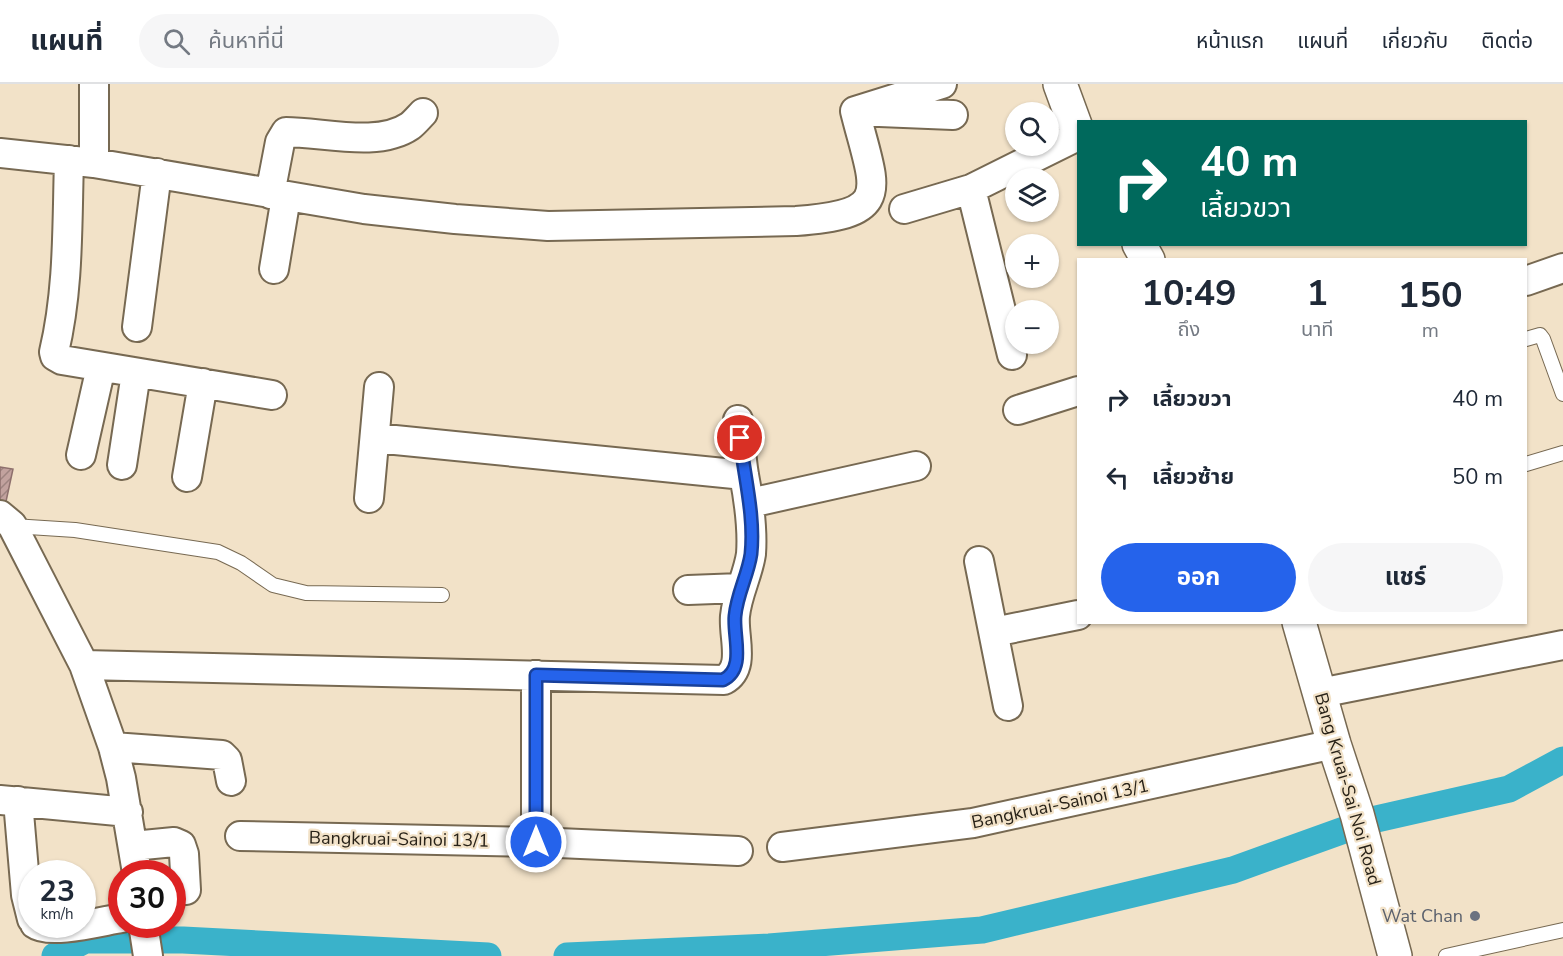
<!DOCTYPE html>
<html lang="th">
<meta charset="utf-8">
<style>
:root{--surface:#fff;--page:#f6f6f7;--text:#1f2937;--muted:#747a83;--line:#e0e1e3;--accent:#2563eb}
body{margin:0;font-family:"Nunito Sans","Noto Sans Thai",sans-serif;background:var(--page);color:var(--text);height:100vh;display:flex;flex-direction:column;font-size:22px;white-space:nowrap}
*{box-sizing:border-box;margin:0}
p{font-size:20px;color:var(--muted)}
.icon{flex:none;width:33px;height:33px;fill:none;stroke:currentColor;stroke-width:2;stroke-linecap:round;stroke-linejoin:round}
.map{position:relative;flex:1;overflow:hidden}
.sheet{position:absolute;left:1077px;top:174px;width:450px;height:366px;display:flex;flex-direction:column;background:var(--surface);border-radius:0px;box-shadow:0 2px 4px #0004}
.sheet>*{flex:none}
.hud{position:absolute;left:1077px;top:36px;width:450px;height:126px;border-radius:0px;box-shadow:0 2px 4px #0004;background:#00695c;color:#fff;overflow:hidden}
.fabs{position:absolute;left:1005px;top:18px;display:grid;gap:12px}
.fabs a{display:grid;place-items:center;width:54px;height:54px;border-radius:50%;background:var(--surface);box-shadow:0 2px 4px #0004;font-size:30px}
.speed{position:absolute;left:18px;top:776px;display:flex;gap:12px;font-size:30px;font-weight:700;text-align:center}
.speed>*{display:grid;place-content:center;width:78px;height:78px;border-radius:50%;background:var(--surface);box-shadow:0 2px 4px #0004;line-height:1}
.speed small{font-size:15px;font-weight:400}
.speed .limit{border:9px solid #d22;background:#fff;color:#111}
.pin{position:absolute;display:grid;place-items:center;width:51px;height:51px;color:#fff;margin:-26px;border:3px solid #fff;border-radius:50%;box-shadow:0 2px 6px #0007}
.me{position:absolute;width:66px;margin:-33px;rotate:0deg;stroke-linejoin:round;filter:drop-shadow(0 0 4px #0008)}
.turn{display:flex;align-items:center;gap:21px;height:126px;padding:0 24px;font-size:27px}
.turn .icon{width:78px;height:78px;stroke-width:2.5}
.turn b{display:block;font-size:42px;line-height:51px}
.eta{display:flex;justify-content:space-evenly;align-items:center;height:102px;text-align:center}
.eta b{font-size:36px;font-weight:700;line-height:42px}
.cta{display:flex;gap:12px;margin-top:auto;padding:12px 24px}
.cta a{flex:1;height:69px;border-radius:36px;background:var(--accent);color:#fff;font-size:24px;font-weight:700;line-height:69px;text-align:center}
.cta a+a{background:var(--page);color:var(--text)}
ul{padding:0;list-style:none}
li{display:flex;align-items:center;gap:18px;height:78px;padding:0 24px}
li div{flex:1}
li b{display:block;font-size:22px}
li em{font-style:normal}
header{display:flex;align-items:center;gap:36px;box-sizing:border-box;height:84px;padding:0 30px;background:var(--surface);border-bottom:2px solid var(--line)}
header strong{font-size:28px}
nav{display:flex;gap:33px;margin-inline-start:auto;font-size:21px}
.search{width:420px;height:54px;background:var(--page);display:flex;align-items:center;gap:15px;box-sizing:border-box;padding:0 21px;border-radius:33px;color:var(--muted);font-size:22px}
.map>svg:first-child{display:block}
</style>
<header>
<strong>แผนที่</strong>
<div class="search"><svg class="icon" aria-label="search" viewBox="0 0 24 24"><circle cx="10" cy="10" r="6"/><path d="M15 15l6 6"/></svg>ค้นหาที่นี่</div>
<nav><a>หน้าแรก</a><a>แผนที่</a><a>เกี่ยวกับ</a><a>ติดต่อ</a></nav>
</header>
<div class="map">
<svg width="1563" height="872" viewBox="0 0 1563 872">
<defs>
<pattern id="building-hatch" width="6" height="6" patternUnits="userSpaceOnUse" patternTransform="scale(1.5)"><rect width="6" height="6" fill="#c2a29e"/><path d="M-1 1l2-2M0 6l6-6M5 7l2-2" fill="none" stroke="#9e8480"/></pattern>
</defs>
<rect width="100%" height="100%" fill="#f2e2c8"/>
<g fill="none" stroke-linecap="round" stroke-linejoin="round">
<path stroke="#3ab2ca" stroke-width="27" d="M55 872 85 856H183L488 872
M567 872 769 863 982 846 1233 786 1372 736 1509 705 1563 676"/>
</g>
<path fill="url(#building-hatch)" stroke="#8e706d" stroke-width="1.5" d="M0 383 13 385 5 422 0 421Z"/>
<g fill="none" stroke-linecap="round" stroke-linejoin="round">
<defs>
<path id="lane" d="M1526 255 1540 251 1543 255 1563 310
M1526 380 1563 369
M13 442 75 446 218 468 241 479 273 501 306 509 442 511
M1446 872 1563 846"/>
<path id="street" d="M94 0V79
M942 0 855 27 953 31
M0 69 94 79 364 125 455 135 548 142 796 137C895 130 875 107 855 27
M69 76C67 140 69 205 54 268L55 272 62 276 272 311
M971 105 1012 271
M270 110 280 58 286 48C323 48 378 64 410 42 415 38 419 33 423 29
M904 125 971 105 1078 52
M274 185 286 113
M1526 197 1563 184
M137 243 157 89
M1018 326 1078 307
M375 354 744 391
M81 371 101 283
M122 381 136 289
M187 393 203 299
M369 414 379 303
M750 419 916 382
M0 431 12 441 84 581 113 663 121 694 137 789
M979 477 1008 622
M688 506 741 504
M994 548 1078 531
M84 581 724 596C746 584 733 553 735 532 737 510 748 491 751 470 753 443 749 417 744 391 741 373 740 355 738 336
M536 591V758
M1320 609 1563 561
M113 663 222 671 227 676 231 697
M0 716 128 728
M18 717 26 811 32 835
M240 752 536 758 738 767
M133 762 174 758 181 761 184 770 186 806
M782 763 973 739 1334 660
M35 840C50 851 102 837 122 834
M143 840 148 872"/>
<path id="secondary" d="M1060 0 1078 49
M1139 160 1148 176
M1299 538 1334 660 1357 730 1395 872"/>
</defs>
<use href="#lane" stroke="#776952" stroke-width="16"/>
<use href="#street" stroke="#776952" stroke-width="32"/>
<use href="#secondary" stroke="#776952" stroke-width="36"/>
<use href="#lane" stroke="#fff" stroke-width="14"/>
<use href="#street" stroke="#fff" stroke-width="28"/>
<use href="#secondary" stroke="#fff" stroke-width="33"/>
</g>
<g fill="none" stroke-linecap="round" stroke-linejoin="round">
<defs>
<path id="route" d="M536 758V591L723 596C746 585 733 553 735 532 737 510 748 491 751 470 755 431 744 392 740 354"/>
</defs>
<use href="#route" stroke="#184099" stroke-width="15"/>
<use href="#route" stroke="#2563eb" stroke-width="10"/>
</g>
<circle fill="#6b7280" stroke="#f2e2c8" stroke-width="2" cx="1475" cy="832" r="6"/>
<g text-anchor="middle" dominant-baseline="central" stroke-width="4.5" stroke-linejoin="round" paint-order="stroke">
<g font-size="18" fill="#282218" stroke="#f2e2c8">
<text transform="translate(1348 705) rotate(74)">Bang Kruai-Sai Noi Road</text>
<text transform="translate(1060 720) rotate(-12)">Bangkruai-Sainoi 13/1</text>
<text transform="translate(399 755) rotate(1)">Bangkruai-Sainoi 13/1</text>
</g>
<g font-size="18" fill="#5b616d" stroke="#f2e2c8" text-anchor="end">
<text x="1463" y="832">Wat Chan</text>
</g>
</g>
</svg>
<div class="fabs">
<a><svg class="icon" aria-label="search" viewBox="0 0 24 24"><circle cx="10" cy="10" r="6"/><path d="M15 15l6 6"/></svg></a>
<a><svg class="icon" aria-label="layers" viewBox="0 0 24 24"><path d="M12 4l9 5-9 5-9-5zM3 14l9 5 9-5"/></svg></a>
<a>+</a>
<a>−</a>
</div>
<div class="speed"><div>23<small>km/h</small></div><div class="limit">30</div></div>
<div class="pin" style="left:740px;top:354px;background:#d93025"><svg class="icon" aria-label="arrive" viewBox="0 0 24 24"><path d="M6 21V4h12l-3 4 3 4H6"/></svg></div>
<svg class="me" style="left:536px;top:758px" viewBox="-20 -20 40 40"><circle r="17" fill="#2563eb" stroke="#fff" stroke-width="3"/><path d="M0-11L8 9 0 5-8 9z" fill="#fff"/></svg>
<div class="hud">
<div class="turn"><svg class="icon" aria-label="right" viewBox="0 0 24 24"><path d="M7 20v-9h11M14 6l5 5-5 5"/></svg><div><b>40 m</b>เลี้ยวขวา</div></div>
</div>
<section class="sheet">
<div class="eta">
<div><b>10:49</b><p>ถึง</p></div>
<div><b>1</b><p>นาที</p></div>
<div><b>150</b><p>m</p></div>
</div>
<ul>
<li><svg class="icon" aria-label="right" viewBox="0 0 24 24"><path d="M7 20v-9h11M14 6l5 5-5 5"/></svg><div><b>เลี้ยวขวา</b></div><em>40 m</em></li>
<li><svg class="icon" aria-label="left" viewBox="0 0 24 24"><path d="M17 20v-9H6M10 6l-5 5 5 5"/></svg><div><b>เลี้ยวซ้าย</b></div><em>50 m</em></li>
</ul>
<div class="cta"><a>ออก</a><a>แชร์</a></div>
</section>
</div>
